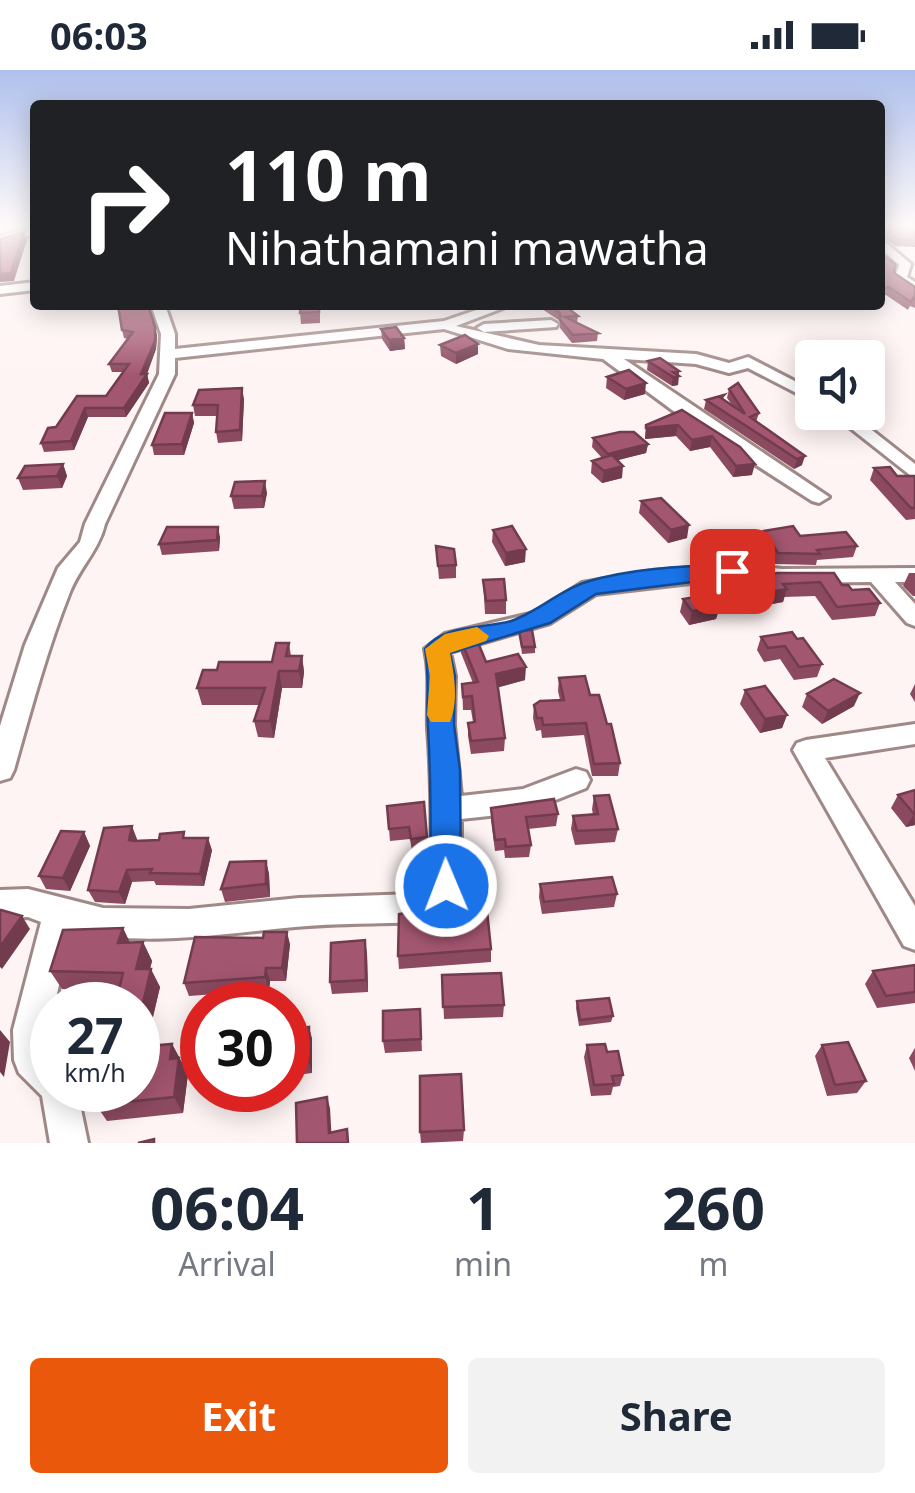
<!DOCTYPE html>
<style>
:root{--surface:#fff;--page:#f2f2f3;--text:#1f2937;--muted:#747a83;--accent:#ea580c}
body{margin:0;font-family:"Noto Sans",sans-serif;background:var(--page);color:var(--text);height:100vh;display:flex;flex-direction:column;font-size:38px;white-space:nowrap}
*{box-sizing:border-box;margin:0}
p{font-size:32px;color:var(--muted)}
.icon{flex:none;width:55px;height:55px;fill:none;stroke:currentColor;stroke-width:2;stroke-linecap:round;stroke-linejoin:round}
.map{position:relative;height:1073px;overflow:hidden}
.drawer{display:flex;flex-direction:column;background:var(--surface);flex:1}
.drawer>*{flex:none}
.top-card{position:absolute;left:30px;top:30px;width:855px;height:210px;border-radius:10px;box-shadow:0 5px 25px #0003;background:#202124;color:#fff;overflow:hidden}
.tools{position:absolute;left:795px;top:270px;display:grid;gap:20px}
.tools a{display:grid;place-items:center;width:90px;height:90px;border-radius:10px;background:var(--surface);box-shadow:0 5px 25px #0003;font-size:50px}
.speed{position:absolute;left:30px;top:912px;display:flex;gap:20px;font-size:50px;font-weight:700;text-align:center}
.speed>*{display:grid;place-content:center;width:130px;height:130px;border-radius:50%;background:var(--surface);box-shadow:0 5px 25px #0003;line-height:1}
.speed small{font-size:25px;font-weight:400}
.speed .limit{border:15px solid #d22;background:#fff;color:#111}
.pin{position:absolute;display:grid;place-items:center;width:85px;height:85px;color:#fff;margin:-42px;border-radius:20px;box-shadow:0 5px 15px #0006}
.me{position:absolute;width:110px;margin:-55px;rotate:359deg;stroke-linejoin:round;filter:drop-shadow(0 0 8px #0008)}
.turn{display:flex;align-items:center;gap:35px;height:210px;padding:0 30px;font-size:45px}
.turn .icon{width:130px;height:130px;stroke-width:2.5}
.turn b{display:block;font-size:70px;line-height:85px}
.eta{display:flex;justify-content:space-evenly;align-items:center;height:170px;text-align:center}
.eta b{font-size:60px;font-weight:700;line-height:70px}
.action{display:flex;gap:20px;margin-top:auto;padding:20px 30px}
.action a{flex:1;height:115px;border-radius:10px;background:var(--accent);color:#fff;font-size:40px;font-weight:700;line-height:115px;text-align:center}
.action a+a{background:var(--page);color:var(--text)}
.status{display:flex;justify-content:space-between;align-items:center;height:70px;padding:0 50px;background:var(--surface);direction:ltr}
.status svg{height:28px;fill:currentColor}
.map>svg:first-child{display:block}
</style>
<div class="status"><b>06:03</b><svg viewBox="0 0 49 12"><path d="M0 12V9h3v3zM5 12V6h3v6zM10 12V3h3v9zM15 12V0h3v12zM26 1h20v11H26zM47 4h2v5h-2z"/></svg></div>
<div class="map">
<svg width="915" height="1073" viewBox="0 0 915 1073">
<rect width="100%" height="100%" fill="#fef4f3"/>
<g fill="none" stroke-linecap="round" stroke-linejoin="round">
<defs>
<path id="minor" d="M35 157V164L0 173V166Z
M880 168 911 194 907 207 915 212V222L894 208 899 195 880 178Z
M35 212V220L0 224V216Z
M151 235H165L175 264V279L444 251 491 235H511L456 256 539 275 696 284 729 293 748 287 812 320V331L748 298 729 303 696 294 624 289 829 427 819 433 812 431 683 348 603 289 508 279 444 259 175 288V304L105 454C99 480 80 497 70 522 47 580 31 640 14 700L10 708 0 711V656L25 575 58 498 80 472 85 454 159 304 161 264Z
M551 250 558 254 556 257 484 262 477 258 484 254Z
M830 342H849L915 394V409Z
M733 494 782 499 915 498V512H895L915 534V556L907 553 871 512 782 513 733 508 596 524 550 553 450 582 455 606 454 655 461 726 523 719 576 699 586 702 590 710 586 718 525 742 461 749V816C454 832 436 846 419 852 378 854 336 853 295 857 220 864 146 877 71 861L49 960 52 1020H77L88 1073H50L42 1026 19 1003 14 990 13 960 41 852 28 847 0 848V820L28 819 103 838 189 839 299 828 413 824 431 810C432 759 432 709 428 658 427 631 431 606 425 579L445 564 534 543 582 513 646 502Z
M915 654V674L825 688 915 836V880L904 876 793 680 797 673 806 670Z"/>
</defs>
<use href="#minor" stroke="#9e8986" stroke-width="6"/>
<use href="#minor" fill="#fff" fill-rule="evenodd"/>
</g>
<path fill="#8c4a60" d="M880 156H915V177L895 176 880 164Z
M880 183 894 203 915 217V238L910 236 908 240 886 225 880 226Z
M320 235V253L301 254 300 243Z
M536 235H564L578 246 577 253 598 263 597 271 572 273 560 258V251Z
M381 259 404 268 405 279 390 281 382 269Z
M122 260 157 265 156 279 147 304 149 313 126 347H88L74 380 44 382 41 373 56 357 77 326H106L123 302H112L109 294 128 269 124 268Z
M478 274V284L456 294 441 286 440 275Z
M648 291 679 301 678 315 672 316 647 300Z
M607 307 645 324 624 330 606 318Z
M729 319 759 343 756 352 802 395 794 399 704 339 706 330 724 325 723 329 732 335 727 328Z
M244 329 242 371 218 373 216 362 217 346H195L193 335Z
M682 340 740 377 752 405 733 407 710 377 690 381 676 366 645 369 646 355Z
M192 343 194 353 184 385H154L152 375Z
M593 368 648 374 646 383 617 390 622 408 602 413 591 403 592 391 602 388 592 377Z
M63 394 67 406 62 418 23 420 18 408Z
M874 398 897 406H915V449L906 450 870 410Z
M267 423 264 438 234 439 231 426Z
M641 431 687 468 668 473 639 443Z
M493 460 525 492 505 496 492 472Z
M764 461 800 466 857 476 853 487 817 490 816 495 775 494 761 472Z
M220 467 219 481 162 485 159 474Z
M436 476 456 495V508L439 509Z
M777 503 842 515 880 533 875 546 832 550 815 526 784 527 783 532 761 536 755 529 740 530V521L743 508Z
M909 503H915V526H913L903 516Z
M483 510 506 530V544H485Z
M683 529 720 536 716 549 689 555 680 542Z
M519 561 535 577V583L522 584Z
M761 567 797 569 822 594 817 607 794 610 780 589 764 592 757 580Z
M461 570 486 592 525 610 498 617 505 668 504 681 471 684 468 666V653L473 652 471 640H463L462 614 473 613 461 583Z
M289 573 291 586H302L304 602 302 618H282L274 668 258 667 254 651 259 635H202L197 618 217 600 272 592Z
M559 608 590 625 607 654 620 693 618 706H592L584 665 542 668 541 660 536 661 533 648 534 635 560 630 558 621Z
M915 614V632L910 624Z
M745 620 787 645 782 658 760 663 740 634Z
M807 624 854 636 822 654 802 637Z
M915 720V755L906 757 891 738 898 725Z
M594 726 618 759 615 772 575 775 571 759 573 746 593 745 592 739Z
M424 732 428 779 412 781 410 769 390 771 389 759Z
M491 738 558 744 556 756 528 759 531 775 529 787 505 788 504 780 495 781 491 750Z
M84 762 90 776 70 821 46 819 39 806Z
M186 768 212 780 204 816 156 815 154 811 132 812 125 834 95 832 88 820 137 769V771Z
M266 791 269 804 270 827 225 832 221 819Z
M540 814 617 824 614 837 542 844 539 827Z
M123 858 130 873 143 872 152 891 150 899 160 917 151 955H138V935L119 921 62 919 50 901Z
M290 874 286 911H270L269 920 189 926 184 913Z
M491 879V892L399 899 398 886Z
M367 883 368 922 332 924 330 912Z
M915 895V933L877 938 865 914 873 901Z
M442 905 504 935 503 947 444 949Z
M577 931 613 946 611 952 579 956 576 938Z
M420 939 422 981 385 983 383 971Z
M309 957 312 969V1003L288 1006V960Z
M172 974 188 1004 183 1043 107 1051 96 1035 97 1028 83 1030 76 1020H138Z
M587 975 607 982 623 1005 620 1016 613 1017 611 1025 591 1026 584 987Z
M822 975 866 1011 857 1023 827 1026 815 986Z
M915 978V1001L909 988Z
M464 1060 463 1071 421 1073 420 1062Z"/>
<path fill="#723c4e" d="M24 162 27 170 14 211 0 212V204Z
M155 257 157 265 156 279 146 306 147 304 149 313 126 347 124 338 141 304Z
M404 268 405 279 390 281 389 270Z
M478 274V284L456 294V283Z
M679 301 678 315 672 316 673 302Z
M646 313 645 324 624 330 626 319Z
M242 318 244 329 242 371 240 360Z
M85 338 88 347 74 380 71 371Z
M192 343 194 353 184 385 182 374Z
M678 355 676 366 645 369 646 358Z
M712 366 710 377 690 381 692 370Z
M648 374 646 383 607 393 608 384Z
M805 386 802 395 794 399 797 389Z
M63 394 67 406 62 418 57 406Z
M755 394 752 405 733 407 736 396Z
M623 396 622 408 602 413 604 401Z
M265 411 267 423 264 438 262 426Z
M689 455 687 468 668 473 671 460Z
M218 457 220 467 219 481 217 470Z
M526 479 525 492 505 496 506 483Z
M787 519 783 532 761 536 765 523Z
M720 536 716 549 689 555 692 541Z
M302 586 304 602 302 618 299 601Z
M526 597 525 610 496 618V604Z
M279 601 282 618 274 668 270 651Z
M860 623 854 636 822 654 828 641Z
M787 645 782 658 760 663 765 649Z
M914 744 915 755 906 757Z
M132 756 137 769 135 782 129 770Z
M84 762 90 776 70 821 63 808Z
M208 768 212 780 204 816 200 804Z
M266 791 269 804 270 827 266 814Z
M127 800 132 812 125 834 119 822Z
M22 846 30 859 2 899 0 897V877Z
M123 858 132 877 118 873Z
M287 862 290 874 286 911 282 898Z
M365 870 367 883 368 922 366 910Z
M143 872 152 891 145 918 136 899Z
M266 898 270 911 269 920 265 907Z
M151 899 160 917 151 955 142 937Z
M309 957 312 969V1003L309 992Z
M0 960 10 972 4 1007 0 1002Z
M172 974 188 1004 183 1043 174 1027 170 989Z
M327 1027 330 1038 332 1073 329 1063Z"/>
<path fill="#a35670" stroke="#723c4e" stroke-width="2.5" d="M880 156H915V170L898 169 882 157 880 164Z
M24 162 11 203 0 204V169Z
M880 183 895 194 894 203 915 217V229L913 228 911 232 889 217 880 218Z
M118 235H148L155 257V271L141 304H147L124 338H85L71 371 41 373 48 358 56 357 77 326H106L129 294H109L133 262 122 260Z
M301 235H319V242L300 243Z
M548 235H564L578 246 565 247 598 263 573 265 560 250V243Z
M396 257 404 268 389 270 381 259Z
M465 265 478 274 456 283 440 275Z
M660 288 679 301 673 302 679 306 673 307 648 291Z
M629 300 646 313 626 319 607 307Z
M738 313 759 343 750 347 805 386 797 389 706 330 724 325 721 328 745 344 729 319Z
M242 318 240 360 216 362 218 335H193L199 320Z
M682 340 740 377 755 394 736 396 712 366 692 370 678 355 646 358V355Z
M165 343H192L182 374 152 375Z
M620 362H634L648 374 608 384 593 368Z
M612 385 623 396 604 401 592 391Z
M63 394 57 406 18 408 25 396Z
M890 397 897 406H915V438H911L874 398Z
M265 411 262 426H231L235 412Z
M661 428 689 455 671 460 641 431Z
M512 456 526 479 506 483 493 460Z
M793 456 800 466 846 462 857 476 817 480 820 484 778 483 764 461Z
M167 457H218L217 470 159 474Z
M436 476 454 479 456 495 438 496Z
M777 503H834L842 515H848L852 520 869 519 880 533 837 537 820 512 783 514 787 519 765 523 759 516 744 517 743 508Z
M504 509 506 530 486 531 483 510Z
M711 524 720 536 692 541 683 529Z
M532 560 535 577H522L519 561Z
M792 562 797 569 803 568 822 594 799 597 785 576 768 578 761 567Z
M475 565 486 592 518 584 526 597 496 604 505 668 471 671 468 653 475 652 472 626 463 627 462 614 478 612 461 570Z
M276 573H289L286 586H302L299 601H279L270 651H254L265 618H197L203 600H217L219 592H272Z
M585 606 590 625H599L607 654H611L620 693 594 694 586 653 543 655 542 648H537L534 635 540 631 564 630 559 608Z
M834 609 860 623 828 641 807 624Z
M765 616 787 645 765 649 745 620Z
M915 720V744H914L898 725Z
M609 725 618 759 577 761 573 746 598 744 594 726Z
M554 729 558 744 526 747 531 775 506 777 505 769 495 770 491 738Z
M424 732 427 767 411 769 409 757 389 759 387 736Z
M132 756 129 770 134 771 159 770 160 764 184 762 183 768H208L200 804 150 803 152 799 127 800 119 822 88 820 104 758Z
M61 761 84 762 63 808 39 806Z
M266 791V814L221 819 230 792Z
M612 807 617 824 544 832 540 814Z
M486 831 491 879 398 886 399 844Z
M1 840 22 846 0 877V841Z
M123 858 118 873 143 872 136 899H151L142 937H138V935H115L123 903 50 901 63 860Z
M264 862H287L282 898H266L265 907 184 913 195 867 263 868Z
M365 870 366 910 330 912 331 873Z
M915 895V922L886 926 873 901Z
M501 903 504 935 443 937 442 905Z
M609 928 613 946 580 950 577 931Z
M420 939 421 969 383 971V941Z
M309 957V992L288 994V960Z
M848 972 866 1011 835 1015 822 975Z
M172 974 170 989 179 988 174 1027 96 1035 99 1020H138V977Z
M605 974 607 982 618 981 623 1005 612 1006 614 1014 594 1015 587 975Z
M461 1004 464 1060 420 1062V1006Z
M327 1027 329 1063 347 1059 348 1073H297L296 1033Z
M154 1069V1073H138Z"/>
<linearGradient id="sky" x2="0" y2="1"><stop stop-color="#afc0ec"/><stop offset="0.51" stop-color="#fffafa"/><stop offset="1" stop-color="#fffafa" stop-opacity="0"/></linearGradient>
<rect width="915" height="306" fill="url(#sky)"/>
<path fill="#1a73e8" stroke="#114b97" stroke-width="2.5" d="M732 494 743 501 740 506 596 524 550 553 450 583 455 606 454 655 460 700 461 816 457 826 446 830 435 826 430 816C431 763 431 711 428 658 426 631 430 606 425 579 442 554 484 559 511 551 538 542 560 520 586 512 631 498 686 496 732 494Z"/>
<path fill="#f59e0b" d="M477 557 489 566 486 571 450 583C454 604 459 631 450 652H431L427 645 430 606 425 579 445 564Z"/>
</svg>
<div class="tools">
<a><svg class="icon" aria-label="sound" viewBox="0 0 24 24"><path d="M4 9h4l5-4v14l-5-4H4zM17 9q2 3 0 6"/></svg></a>
</div>
<div class="speed"><div>27<small>km/h</small></div><div class="limit">30</div></div>
<div class="pin" style="left:732px;top:501px;background:#d93025"><svg class="icon" aria-label="arrive" viewBox="0 0 24 24"><path d="M6 21V4h12l-3 4 3 4H6"/></svg></div>
<svg class="me" style="left:446px;top:816px" viewBox="-20 -20 40 40"><circle r="17" fill="#1a73e8" stroke="#fff" stroke-width="3"/><path d="M0-11L8 9 0 5-8 9z" fill="#fff"/></svg>
<div class="top-card">
<div class="turn"><svg class="icon" aria-label="right" viewBox="0 0 24 24"><path d="M7 20v-9h11M14 6l5 5-5 5"/></svg><div><b>110 m</b>Nihathamani mawatha</div></div>
</div>
</div>
<section class="drawer">
<div class="eta">
<div><b>06:04</b><p>Arrival</p></div>
<div><b>1</b><p>min</p></div>
<div><b>260</b><p>m</p></div>
</div>
<div class="action"><a>Exit</a><a>Share</a></div>
</section>
